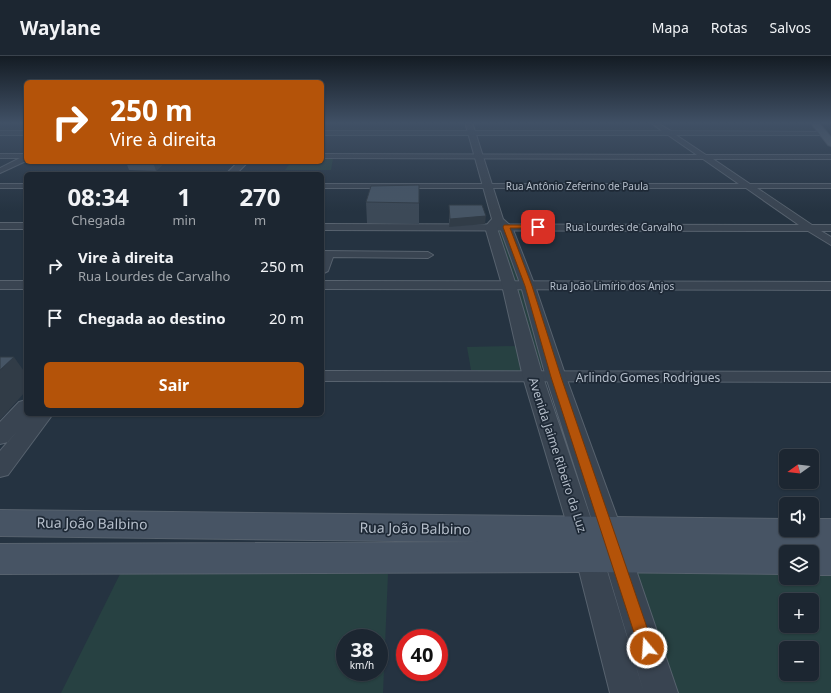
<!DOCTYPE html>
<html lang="pt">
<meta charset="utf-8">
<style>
:root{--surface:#1c2631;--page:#29323d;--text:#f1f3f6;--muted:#a0a5ab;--line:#3a434d;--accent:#b45309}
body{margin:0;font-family:"Noto Sans",sans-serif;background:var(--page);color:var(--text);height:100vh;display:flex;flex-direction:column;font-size:15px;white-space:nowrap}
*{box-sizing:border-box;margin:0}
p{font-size:13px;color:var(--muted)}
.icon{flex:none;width:22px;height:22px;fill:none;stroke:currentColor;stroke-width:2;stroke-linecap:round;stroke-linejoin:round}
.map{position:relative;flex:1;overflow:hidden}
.panel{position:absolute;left:24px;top:116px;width:300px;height:244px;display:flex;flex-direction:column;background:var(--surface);border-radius:6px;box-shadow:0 1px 3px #0004,0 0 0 1px var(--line)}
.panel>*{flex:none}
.banner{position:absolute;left:24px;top:24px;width:300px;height:84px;border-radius:6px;box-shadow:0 1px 3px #0004,0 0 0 1px var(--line);background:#b45309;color:#fff;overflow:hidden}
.needle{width:26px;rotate:255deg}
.buttons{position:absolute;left:779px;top:393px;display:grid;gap:8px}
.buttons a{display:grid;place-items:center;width:40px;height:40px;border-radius:6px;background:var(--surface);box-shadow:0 1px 3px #0004,0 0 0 1px var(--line);font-size:20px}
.speed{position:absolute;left:336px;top:573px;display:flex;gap:8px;font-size:20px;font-weight:700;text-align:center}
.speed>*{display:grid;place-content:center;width:52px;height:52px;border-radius:50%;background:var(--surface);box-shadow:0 1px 3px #0004,0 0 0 1px var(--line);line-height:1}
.speed small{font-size:10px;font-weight:400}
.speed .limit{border:6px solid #d22;background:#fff;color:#111}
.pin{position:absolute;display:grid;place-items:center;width:34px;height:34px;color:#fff;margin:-17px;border-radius:8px;box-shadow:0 2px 6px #0006}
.me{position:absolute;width:44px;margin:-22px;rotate:342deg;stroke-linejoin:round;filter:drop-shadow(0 0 3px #0008)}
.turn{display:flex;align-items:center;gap:14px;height:84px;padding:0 20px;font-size:18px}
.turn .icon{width:52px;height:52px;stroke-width:2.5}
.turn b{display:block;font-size:28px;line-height:34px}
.eta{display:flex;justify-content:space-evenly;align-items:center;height:68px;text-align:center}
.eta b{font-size:24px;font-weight:700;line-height:28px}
.primary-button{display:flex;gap:8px;margin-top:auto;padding:8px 20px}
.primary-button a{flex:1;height:46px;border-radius:6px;background:var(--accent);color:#fff;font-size:16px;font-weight:700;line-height:46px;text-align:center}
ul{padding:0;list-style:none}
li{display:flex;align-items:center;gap:12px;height:52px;padding:0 20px}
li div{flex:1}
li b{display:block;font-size:15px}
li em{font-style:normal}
header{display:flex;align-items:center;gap:24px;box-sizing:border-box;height:56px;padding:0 20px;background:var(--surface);border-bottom:1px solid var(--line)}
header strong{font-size:19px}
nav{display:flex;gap:22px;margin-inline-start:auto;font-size:14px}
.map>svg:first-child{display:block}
</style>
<header>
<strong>Waylane</strong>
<nav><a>Mapa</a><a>Rotas</a><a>Salvos</a></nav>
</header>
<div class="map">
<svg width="831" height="637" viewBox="0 0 831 637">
<rect width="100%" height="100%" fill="#253341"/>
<path fill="#274142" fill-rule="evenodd" d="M322 103H333L331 114H285L291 106H322Z
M501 173 519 224H512L498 174Z
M517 232 524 235 546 311 543 312 537 311 514 233Z
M516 290 526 318 471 314 467 291Z
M121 516 388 518 383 637H61ZM345 582H379V616H345Z
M628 516H786V522H812V516H831V637H671ZM786 544H812V570H786ZM786 592H812V618H786Z"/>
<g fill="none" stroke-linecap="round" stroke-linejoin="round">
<defs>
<path id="minor" d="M650 66H656L671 75 825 76 826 77 823 79H676L706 99H831V103H713L750 128H831V132H757L812 169H831V175H821L831 181V189L808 175 322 174V168L799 169 746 132H322V128H739L703 103 322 102V98L697 99 668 79H322V75H662Z
M0 75H26V79H0Z
M0 98H26V105L0 117V112L20 102H0Z
M0 128H26V132H0Z
M0 167H26V173H0Z
M322 195 428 196 433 199 428 202 333 201 328 215 322 218Z
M0 225H26V233H0Z
M322 225 831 226V234L322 233Z
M322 315 831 316V326L322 325Z"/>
<path id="tertiary" d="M465 66H472L503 163 512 171 535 230 566 321 632 502 678 637H644L604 502 546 321 521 230 500 172 498 171 497 172 516 229 543 321 595 475 644 637H610L569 475 523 321 502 229 485 171 492 163Z
M238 106H248L236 118H226Z
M26 344V358H53L8 419 0 421V395L19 373 8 386 0 388V366L19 346Z"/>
<path id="secondary" d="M0 454 786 463V474H812V463H831V519H812V496H800L801 493 808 491 792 490 797 492 799 496H786V518L589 516 0 518V488L478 486 0 480Z"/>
<path id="primary" d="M810 66H818L831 81V90L828 89Z"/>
</defs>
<use href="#minor" stroke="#57626e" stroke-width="2"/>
<use href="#tertiary" stroke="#57626e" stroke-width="2"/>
<use href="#secondary" stroke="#57626e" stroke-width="2"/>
<use href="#primary" stroke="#46505d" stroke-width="2"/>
<use href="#minor" fill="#394451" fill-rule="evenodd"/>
<use href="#tertiary" fill="#394451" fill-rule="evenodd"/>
<use href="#secondary" fill="#475464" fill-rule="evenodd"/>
<use href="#primary" fill="#576471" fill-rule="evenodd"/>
</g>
<path fill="#3c4957" d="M126 106H165L156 115 129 114Z
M419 129V168L367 167 366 146Z
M449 149 485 168 449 171Z"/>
<path fill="#313c47" d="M153 106H165L156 115Z
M486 160 485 168 449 171 450 163Z
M14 301 26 318V335L0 364V314Z"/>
<path fill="#465565" stroke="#313c47" d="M419 129V147L366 146 371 130Z
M449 149H482L486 160 450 163Z
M0 301H14L0 314Z"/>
<linearGradient id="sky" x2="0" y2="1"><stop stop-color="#141c24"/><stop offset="0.43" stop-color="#405065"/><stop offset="1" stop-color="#405065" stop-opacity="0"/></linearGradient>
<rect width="831" height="155" fill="url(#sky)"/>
<path fill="#b45309" stroke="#753606" d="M504 169H538L541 171 538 172H510L532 230 561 321 654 592 652 597 647 599 642 597 639 592 551 321 525 230 503 171Z"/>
<g text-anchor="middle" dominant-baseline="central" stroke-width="3.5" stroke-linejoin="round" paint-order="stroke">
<g font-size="10" fill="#b6bfcb" stroke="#1e2936">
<text x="577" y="130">Rua Antônio Zeferino de Paula</text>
<text x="624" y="171">Rua Lourdes de Carvalho</text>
<text x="612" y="230">Rua João Limírio dos Anjos</text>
</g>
<g font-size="12" fill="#b6bfcb" stroke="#1e2936">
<text x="648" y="321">Arlindo Gomes Rodrigues</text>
<text transform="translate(558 399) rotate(72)">Avenida Jaime Ribeiro da Luz</text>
</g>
<g font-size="14" fill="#b6bfcb" stroke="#1e2936">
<text transform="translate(92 467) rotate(1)">Rua João Balbino</text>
<text transform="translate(415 472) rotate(1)">Rua João Balbino</text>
</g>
</g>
</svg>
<div class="buttons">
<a><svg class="needle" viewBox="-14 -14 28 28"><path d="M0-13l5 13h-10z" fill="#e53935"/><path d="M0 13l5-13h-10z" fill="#a0a5ab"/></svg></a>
<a><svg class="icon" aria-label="sound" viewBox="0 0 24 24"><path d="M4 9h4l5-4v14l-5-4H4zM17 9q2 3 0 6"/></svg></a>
<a><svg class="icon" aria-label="layers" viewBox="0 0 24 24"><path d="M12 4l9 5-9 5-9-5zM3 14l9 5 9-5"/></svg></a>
<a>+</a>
<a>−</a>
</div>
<div class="speed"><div>38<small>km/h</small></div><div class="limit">40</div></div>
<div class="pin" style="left:538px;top:171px;background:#d93025"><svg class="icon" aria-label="arrive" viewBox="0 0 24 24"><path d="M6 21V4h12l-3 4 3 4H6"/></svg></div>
<svg class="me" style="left:647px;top:592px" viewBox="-20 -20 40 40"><circle r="17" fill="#b45309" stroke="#fff" stroke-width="3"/><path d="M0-11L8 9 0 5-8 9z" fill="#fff"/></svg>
<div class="banner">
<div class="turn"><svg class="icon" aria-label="right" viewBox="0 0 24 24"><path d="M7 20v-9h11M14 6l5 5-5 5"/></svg><div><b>250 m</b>Vire à direita</div></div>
</div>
<section class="panel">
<div class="eta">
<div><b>08:34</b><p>Chegada</p></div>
<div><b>1</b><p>min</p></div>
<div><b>270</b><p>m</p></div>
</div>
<ul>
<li><svg class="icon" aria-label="right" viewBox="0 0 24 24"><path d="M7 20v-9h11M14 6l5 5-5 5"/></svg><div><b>Vire à direita</b><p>Rua Lourdes de Carvalho</p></div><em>250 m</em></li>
<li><svg class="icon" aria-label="arrive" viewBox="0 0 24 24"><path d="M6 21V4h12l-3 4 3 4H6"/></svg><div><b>Chegada ao destino</b></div><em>20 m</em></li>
</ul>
<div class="primary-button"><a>Sair</a></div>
</section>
</div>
